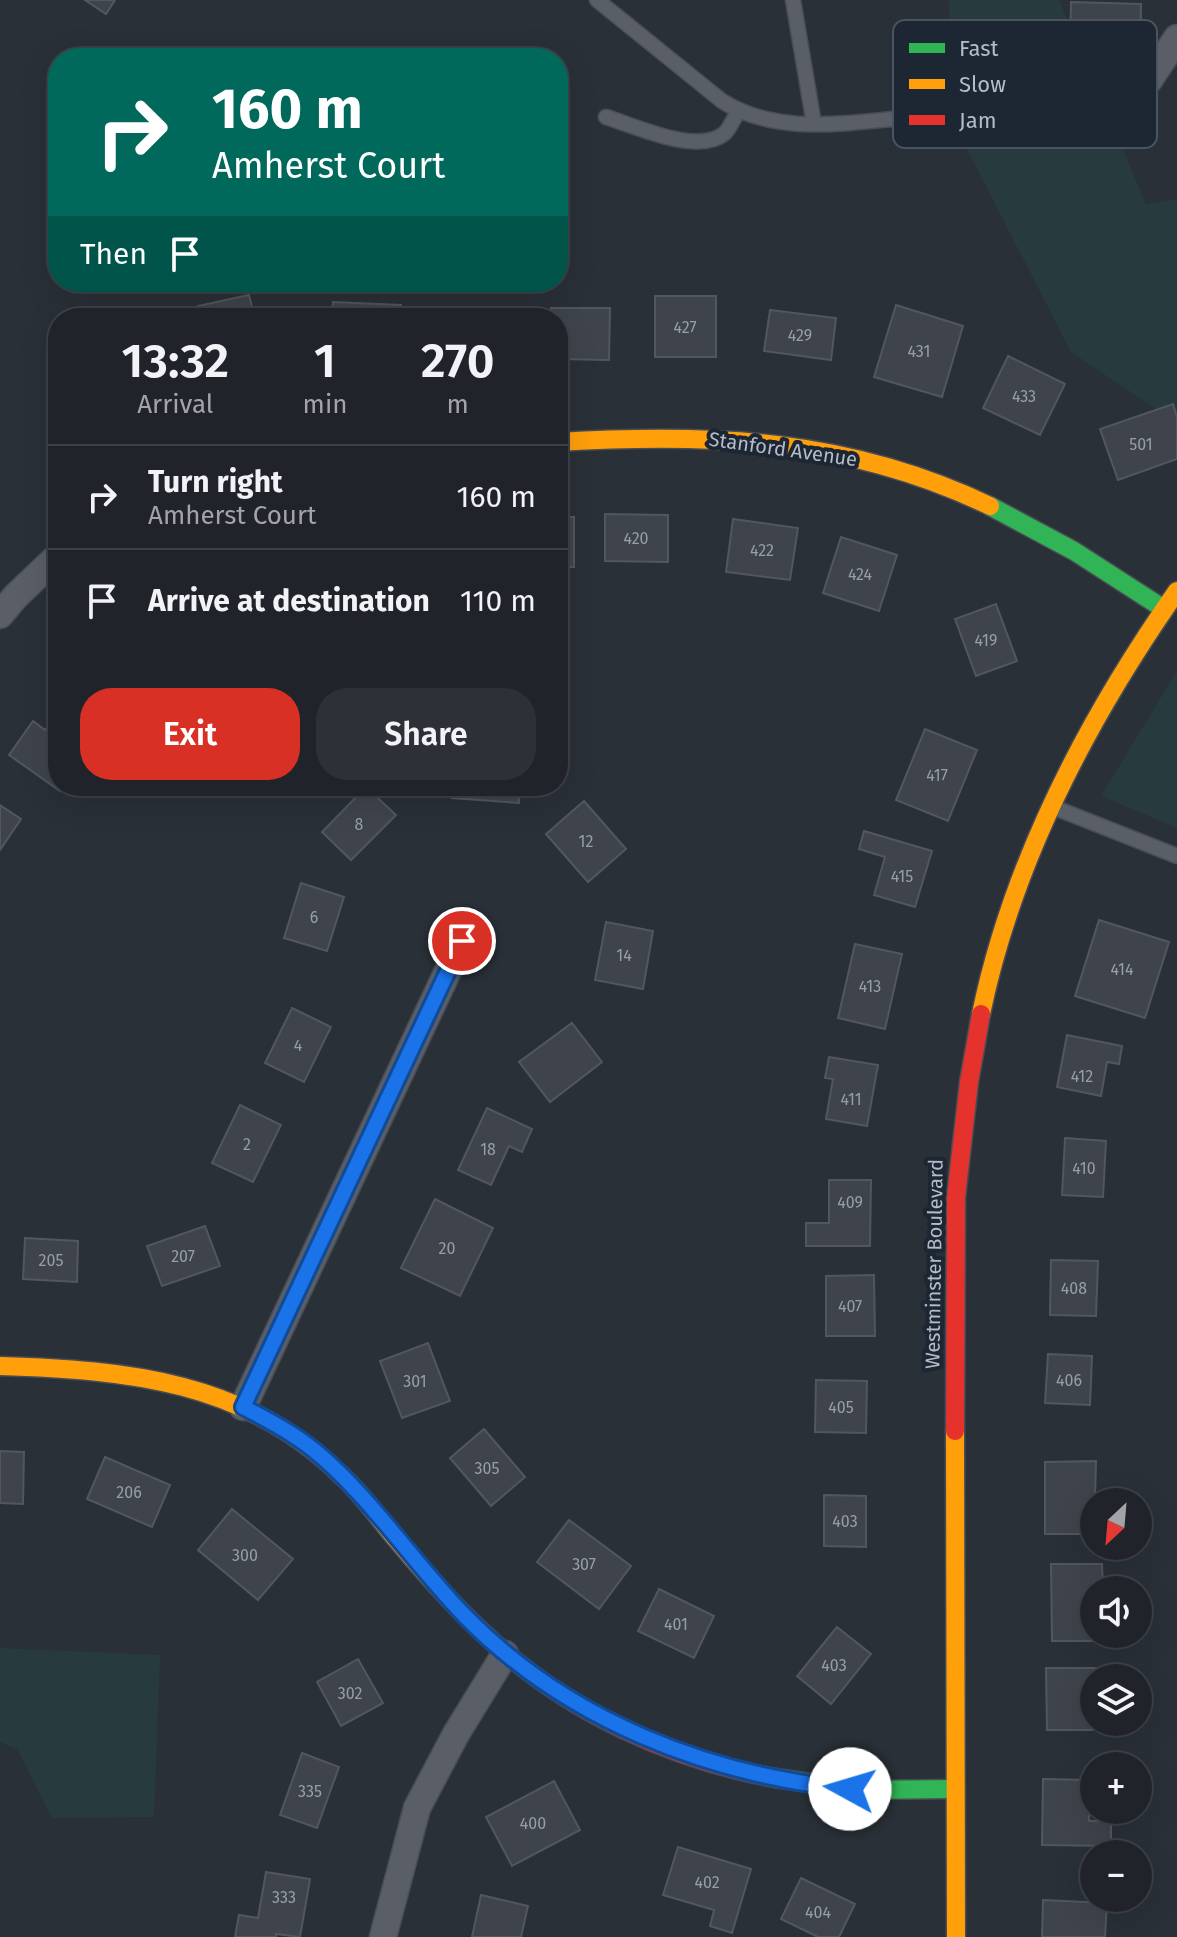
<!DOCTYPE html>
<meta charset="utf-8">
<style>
:root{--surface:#20242a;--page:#2d3036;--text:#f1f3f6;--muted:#a2a4a8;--line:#3d4147;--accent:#d93025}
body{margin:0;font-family:"Fira Sans",sans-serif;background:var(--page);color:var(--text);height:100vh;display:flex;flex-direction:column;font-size:30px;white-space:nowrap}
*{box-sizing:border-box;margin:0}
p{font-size:26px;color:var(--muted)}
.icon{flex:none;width:44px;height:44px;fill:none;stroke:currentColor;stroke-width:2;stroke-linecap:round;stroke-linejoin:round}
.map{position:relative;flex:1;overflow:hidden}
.sheet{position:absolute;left:48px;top:308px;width:520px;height:488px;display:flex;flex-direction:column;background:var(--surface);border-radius:32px;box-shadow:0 8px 32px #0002,0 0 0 2px var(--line)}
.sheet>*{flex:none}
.top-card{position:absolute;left:48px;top:48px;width:520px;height:244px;border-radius:32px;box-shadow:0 8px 32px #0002,0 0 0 2px var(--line);background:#00695c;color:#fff;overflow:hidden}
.needle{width:52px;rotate:206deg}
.fabs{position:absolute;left:1080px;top:1488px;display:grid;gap:16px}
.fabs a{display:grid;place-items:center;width:72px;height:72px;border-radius:50%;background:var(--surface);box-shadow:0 8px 32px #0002,0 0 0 2px var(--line);font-size:40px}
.pin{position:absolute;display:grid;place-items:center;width:68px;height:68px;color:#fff;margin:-34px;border:4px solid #fff;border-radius:50%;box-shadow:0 2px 8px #0007}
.me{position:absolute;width:88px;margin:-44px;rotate:276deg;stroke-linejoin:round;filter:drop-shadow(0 0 6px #0008)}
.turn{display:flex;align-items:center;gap:28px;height:168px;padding:0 32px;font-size:36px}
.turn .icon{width:104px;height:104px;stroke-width:2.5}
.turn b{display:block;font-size:56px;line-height:68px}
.then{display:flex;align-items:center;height:76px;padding:0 32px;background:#0003;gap:16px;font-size:30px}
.eta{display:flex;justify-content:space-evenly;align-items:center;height:136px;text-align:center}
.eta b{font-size:48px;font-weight:600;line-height:56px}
.button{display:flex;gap:16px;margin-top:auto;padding:16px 32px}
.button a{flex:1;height:92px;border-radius:32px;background:var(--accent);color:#fff;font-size:32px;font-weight:600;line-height:92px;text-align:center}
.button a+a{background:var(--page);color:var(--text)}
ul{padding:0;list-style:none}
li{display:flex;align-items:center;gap:24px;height:104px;padding:0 32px;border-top:2px solid var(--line)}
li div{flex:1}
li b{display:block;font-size:30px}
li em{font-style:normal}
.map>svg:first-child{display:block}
</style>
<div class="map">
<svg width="1177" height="1937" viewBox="0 0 1177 1937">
<rect width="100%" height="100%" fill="#2a3038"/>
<path fill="#273a3e" d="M949 0H1059L1146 204 1177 199V423L1071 352 951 118Z
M1177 671V828L1101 796Z
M0 1648 160 1655 154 1817 52 1818 18 1750 0 1742Z"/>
<path fill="#3f444c" stroke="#52575f" stroke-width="2" d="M85 0H115L106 14Z
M1071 2 1141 4 1140 55 1070 53Z
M249 295 255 318H201L198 306Z
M655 296H716V357H655Z
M333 302 401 305V318H332Z
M896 305 963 326 942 397 874 377Z
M551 308H610L609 360 558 359V318H551Z
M770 310 836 318 831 360 764 351Z
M435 311H488V318H435Z
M1008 356 1065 384 1040 435 983 408Z
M1173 404 1177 417V459L1118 480 1100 429Z
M605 514 668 515V562L605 561Z
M558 517H574V567H558Z
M733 519 798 528 790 580 726 572Z
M841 537 897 555 879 611 823 593Z
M996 604 1017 661 976 676 955 619Z
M58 712V786H63L60 791 9 755 33 721 45 730Z
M925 729 977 750 948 821 896 800Z
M453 786H520L519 803 452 798Z
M366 787 396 815 351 860 322 832Z
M584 801 626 849 588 882 546 834Z
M0 805 21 819 0 850Z
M864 831 932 851 915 907 874 895 885 857 859 849Z
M301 883 344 897 327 951 284 938Z
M1099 920 1169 942 1145 1018 1075 996Z
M606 922 653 931 643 989 595 980Z
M855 944 902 954 885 1029 838 1018Z
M292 1008 331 1027 304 1082 265 1063Z
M572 1023 602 1062 550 1102 519 1062Z
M1067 1035 1122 1046 1119 1064 1107 1062 1101 1096 1057 1087Z
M829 1057 878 1065 867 1126 826 1119 833 1079 825 1078Z
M240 1105 281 1125 253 1182 212 1163Z
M487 1108 532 1129 522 1152 509 1146 491 1185 458 1170Z
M1065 1138 1106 1141 1103 1197 1062 1195Z
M829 1180H871L870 1246H806V1223H829Z
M435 1199 493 1228 460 1296 401 1268Z
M205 1226 220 1266 162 1286 147 1246Z
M25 1238 78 1241 77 1282 23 1279Z
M1051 1260 1098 1261 1096 1316 1050 1315Z
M874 1275 875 1336H826V1276Z
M428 1343 450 1401 402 1418 380 1361Z
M1048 1354 1092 1356 1090 1405 1045 1403Z
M816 1380 867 1381 866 1433 815 1432Z
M484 1429 525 1477 491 1506 450 1458Z
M0 1451 24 1452 23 1504 0 1503Z
M105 1457 170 1485 152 1527 87 1499Z
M1096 1461 1094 1534H1045V1462Z
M824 1495 866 1496V1547L824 1546Z
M232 1509 293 1559 258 1600 198 1550Z
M569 1520 631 1566 599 1609 537 1562Z
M1051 1564H1102L1103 1590H1094V1634H1103V1641H1052Z
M659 1589 714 1616 694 1658 638 1631Z
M837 1627 871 1654 831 1704 797 1676Z
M358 1659 383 1703 341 1726 317 1682Z
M1046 1668H1107V1678H1094L1092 1730H1047Z
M302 1753 339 1767 317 1828 280 1815Z
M1043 1779 1090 1780 1089 1821H1111V1846L1042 1845Z
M554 1781 580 1830 512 1866 486 1817Z
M678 1847 751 1869 732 1933 710 1926 714 1910 663 1895Z
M266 1872 310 1879 300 1937 276 1934V1937H235L239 1915 258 1918Z
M801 1878 855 1904 839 1937H818L781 1919Z
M481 1895 528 1906 521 1937H472Z
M1043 1900 1107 1903 1105 1937H1042Z"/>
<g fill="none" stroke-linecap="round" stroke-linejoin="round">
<defs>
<path id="lane" d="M597 0 722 101C779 137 850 122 914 117
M793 0 814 124
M606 117C636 126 698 156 725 133 730 128 734 118 738 112
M1053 807 1177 856"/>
<path id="street" d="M914 117 1078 112 1109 104 1137 91 1149 80 1177 38
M0 615 16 596 58 556
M243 1407 462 941
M383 1937 417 1808 456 1734 505 1654"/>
<path id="fast" d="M990 506 1074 551 1164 609
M775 1778 860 1790 955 1789"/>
<path id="slow" d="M558 442C713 433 848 438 990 506
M981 1014C1013 860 1088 718 1177 591
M0 1366C128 1370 246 1381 342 1476 363 1495 379 1519 397 1540 427 1576 458 1611 493 1642
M955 1431 956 1937"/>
<path id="jam" d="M955 1431 956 1197 969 1082 981 1014
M493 1642C571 1713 671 1759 775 1778"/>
</defs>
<use href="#lane" stroke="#484c55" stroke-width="17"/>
<use href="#street" stroke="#484c55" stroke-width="29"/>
<use href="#fast" stroke="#484c55" stroke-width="21"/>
<use href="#slow" stroke="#484c55" stroke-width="21"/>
<use href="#jam" stroke="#484c55" stroke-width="21"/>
<use href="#lane" stroke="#5a5e66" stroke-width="14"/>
<use href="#street" stroke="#5a5e66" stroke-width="26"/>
<use href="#fast" stroke="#30b455" stroke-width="18"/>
<use href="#slow" stroke="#ff9f0a" stroke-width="18"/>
<use href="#jam" stroke="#e5322d" stroke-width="18"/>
</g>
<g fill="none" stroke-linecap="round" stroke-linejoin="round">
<defs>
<path id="route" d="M462 941 243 1407C268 1420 293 1433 315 1451 370 1496 415 1565 466 1617 567 1720 708 1775 850 1789"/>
</defs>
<use href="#route" stroke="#114b97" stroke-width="20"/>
<use href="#route" stroke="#1a73e8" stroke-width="14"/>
</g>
<g text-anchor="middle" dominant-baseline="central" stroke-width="8" stroke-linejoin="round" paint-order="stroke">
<g font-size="16" fill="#979eaa">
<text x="685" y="327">427</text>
<text x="800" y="335">429</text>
<text x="919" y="351">431</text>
<text x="1024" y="396">433</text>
<text x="1141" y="444">501</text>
<text x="636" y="538">420</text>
<text x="762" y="550">422</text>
<text x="860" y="574">424</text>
<text x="986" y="640">419</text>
<text x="937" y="775">417</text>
<text x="359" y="824">8</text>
<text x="586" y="841">12</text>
<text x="902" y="876">415</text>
<text x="314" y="917">6</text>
<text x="624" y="955">14</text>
<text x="1122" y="969">414</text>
<text x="870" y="986">413</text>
<text x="298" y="1045">4</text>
<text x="1082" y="1076">412</text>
<text x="851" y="1099">411</text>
<text x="247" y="1144">2</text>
<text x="488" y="1149">18</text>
<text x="1084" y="1168">410</text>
<text x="850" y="1202">409</text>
<text x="447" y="1248">20</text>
<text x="183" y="1256">207</text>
<text x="51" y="1260">205</text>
<text x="1074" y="1288">408</text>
<text x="850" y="1306">407</text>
<text x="1069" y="1380">406</text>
<text x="415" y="1381">301</text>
<text x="841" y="1407">405</text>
<text x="487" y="1468">305</text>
<text x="129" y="1492">206</text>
<text x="845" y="1521">403</text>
<text x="245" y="1555">300</text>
<text x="584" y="1564">307</text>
<text x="676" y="1624">401</text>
<text x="834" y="1665">403</text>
<text x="350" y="1693">302</text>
<text x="310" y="1791">335</text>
<text x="533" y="1823">400</text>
<text x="707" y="1882">402</text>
<text x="284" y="1897">333</text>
<text x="818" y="1912">404</text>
</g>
<g font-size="20" fill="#b4bcc9" stroke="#1d2633">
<text transform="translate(783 449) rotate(8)">Stanford Avenue</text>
<text transform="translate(934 1264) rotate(-89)">Westminster Boulevard</text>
</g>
</g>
<rect x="893" y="20" width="264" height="128" rx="12" fill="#1d2633" stroke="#4a5360" stroke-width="2"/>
<rect x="909" y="43" width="36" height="10" fill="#30b455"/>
<rect x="909" y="79" width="36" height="10" fill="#ff9f0a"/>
<rect x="909" y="115" width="36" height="10" fill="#e5322d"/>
<g font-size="22" fill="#b4bcc9">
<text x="959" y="56">Fast</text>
<text x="959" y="92">Slow</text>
<text x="959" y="128">Jam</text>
</g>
</svg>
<div class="fabs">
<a><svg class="needle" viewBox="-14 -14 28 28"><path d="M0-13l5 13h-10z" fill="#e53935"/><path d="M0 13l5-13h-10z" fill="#a2a4a8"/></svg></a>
<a><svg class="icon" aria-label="sound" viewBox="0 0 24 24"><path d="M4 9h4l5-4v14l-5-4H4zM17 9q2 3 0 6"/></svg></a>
<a><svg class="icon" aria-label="layers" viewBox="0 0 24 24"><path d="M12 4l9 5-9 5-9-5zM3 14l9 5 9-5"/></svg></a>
<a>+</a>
<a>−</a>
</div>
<div class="pin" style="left:462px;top:941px;background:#d93025"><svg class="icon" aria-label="arrive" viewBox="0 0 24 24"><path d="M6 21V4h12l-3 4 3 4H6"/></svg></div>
<svg class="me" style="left:850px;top:1789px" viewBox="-20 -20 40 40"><circle r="19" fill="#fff"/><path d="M0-13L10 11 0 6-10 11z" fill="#1a73e8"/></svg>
<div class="top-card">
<div class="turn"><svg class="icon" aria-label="right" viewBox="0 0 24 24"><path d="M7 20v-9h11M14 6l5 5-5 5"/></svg><div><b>160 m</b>Amherst Court</div></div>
<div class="then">Then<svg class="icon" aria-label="arrive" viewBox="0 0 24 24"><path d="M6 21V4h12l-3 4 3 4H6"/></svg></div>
</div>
<section class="sheet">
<div class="eta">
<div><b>13:32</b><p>Arrival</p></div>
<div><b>1</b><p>min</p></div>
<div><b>270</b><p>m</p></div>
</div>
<ul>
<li><svg class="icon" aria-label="right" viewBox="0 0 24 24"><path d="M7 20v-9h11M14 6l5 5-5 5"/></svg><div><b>Turn right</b><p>Amherst Court</p></div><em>160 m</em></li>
<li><svg class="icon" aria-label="arrive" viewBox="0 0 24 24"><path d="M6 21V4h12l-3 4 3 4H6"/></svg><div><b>Arrive at destination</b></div><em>110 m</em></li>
</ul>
<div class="button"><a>Exit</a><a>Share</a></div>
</section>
</div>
